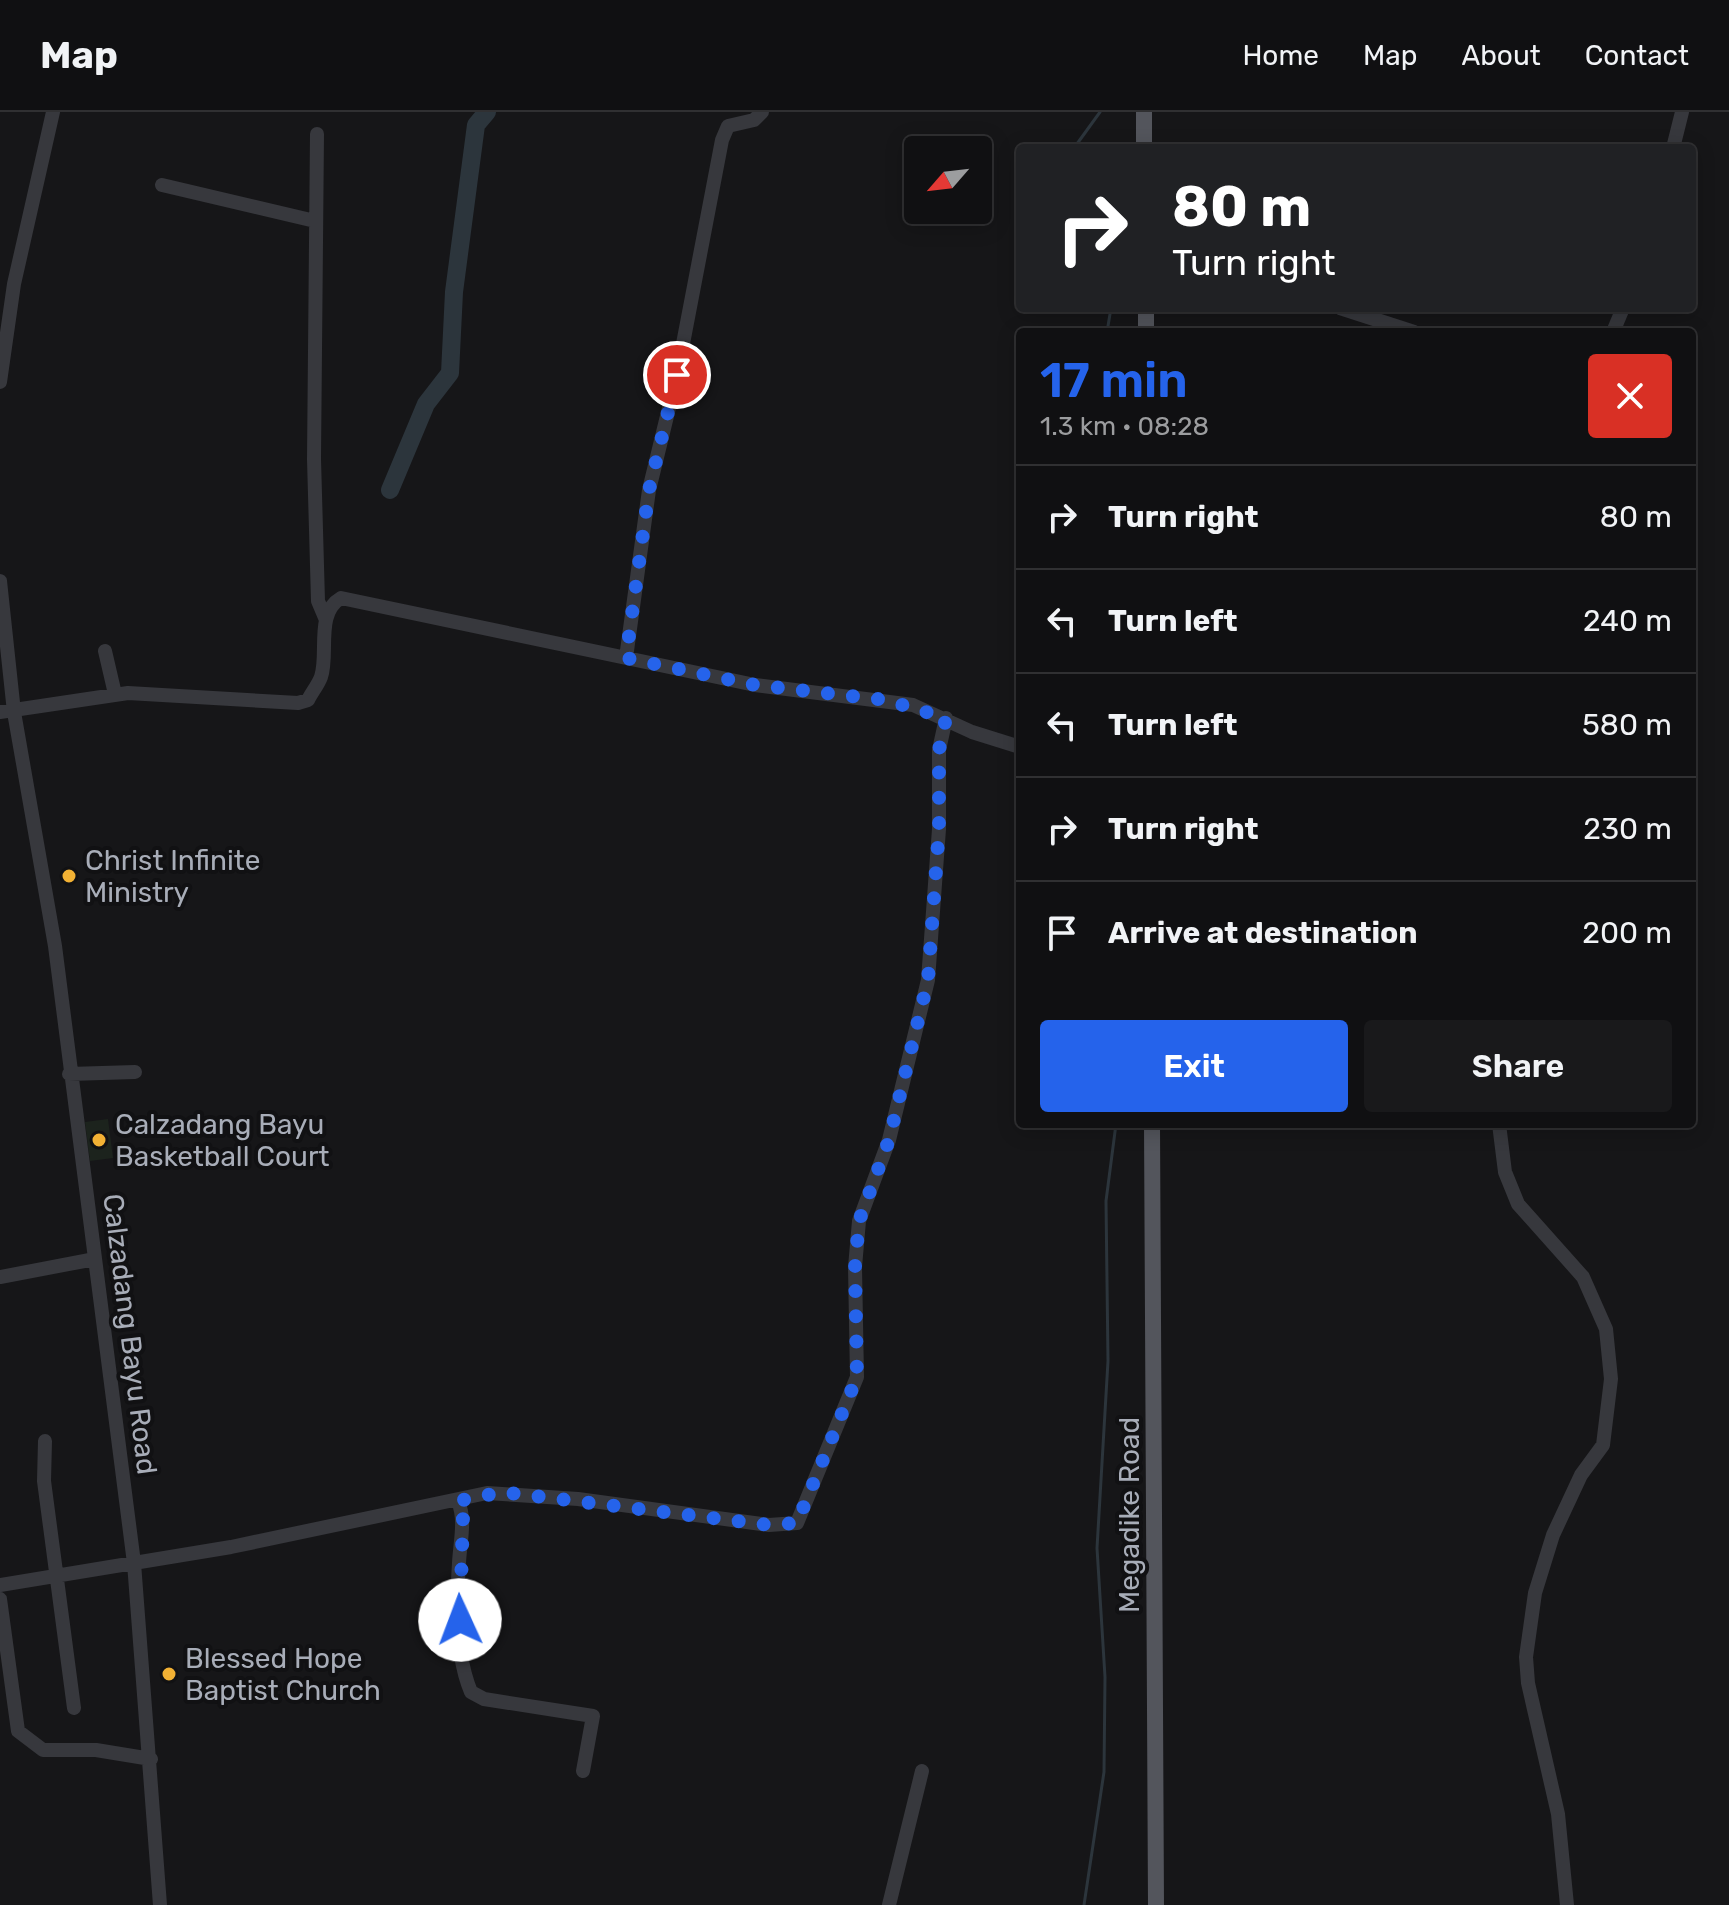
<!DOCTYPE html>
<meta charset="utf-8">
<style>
:root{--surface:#101012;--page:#19191b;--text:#f1f3f6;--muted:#9c9d9f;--line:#303032;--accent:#2563eb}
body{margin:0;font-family:Rubik,sans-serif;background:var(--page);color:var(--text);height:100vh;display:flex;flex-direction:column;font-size:30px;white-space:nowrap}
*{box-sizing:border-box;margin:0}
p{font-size:26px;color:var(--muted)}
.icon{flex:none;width:44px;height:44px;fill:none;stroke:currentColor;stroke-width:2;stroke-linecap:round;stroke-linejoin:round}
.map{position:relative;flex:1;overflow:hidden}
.sheet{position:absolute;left:1016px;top:216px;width:680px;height:800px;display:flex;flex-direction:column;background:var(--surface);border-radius:8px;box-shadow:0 4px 20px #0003,0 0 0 2px var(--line)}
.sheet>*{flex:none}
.top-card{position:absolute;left:1016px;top:32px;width:680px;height:168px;border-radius:8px;box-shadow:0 4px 20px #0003,0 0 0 2px var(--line);background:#202124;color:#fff;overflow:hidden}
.needle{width:52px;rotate:242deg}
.controls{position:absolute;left:904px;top:24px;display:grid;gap:16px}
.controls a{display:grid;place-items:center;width:88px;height:88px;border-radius:8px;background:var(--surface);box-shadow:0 4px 20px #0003,0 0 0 2px var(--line);font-size:40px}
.pin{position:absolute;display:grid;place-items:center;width:68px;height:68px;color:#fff;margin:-34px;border:4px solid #fff;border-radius:50%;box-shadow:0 2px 8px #0007}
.me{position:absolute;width:88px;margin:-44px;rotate:358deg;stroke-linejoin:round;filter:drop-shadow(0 0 6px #0008)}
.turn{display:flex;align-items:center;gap:28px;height:168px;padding:0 24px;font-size:36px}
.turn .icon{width:104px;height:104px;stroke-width:2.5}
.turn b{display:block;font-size:56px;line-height:68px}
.round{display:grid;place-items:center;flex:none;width:84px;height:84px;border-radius:8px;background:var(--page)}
.headline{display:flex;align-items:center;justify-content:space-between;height:136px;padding:0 24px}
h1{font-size:48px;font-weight:600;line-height:60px;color:var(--accent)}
.action{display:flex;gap:16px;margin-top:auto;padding:16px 24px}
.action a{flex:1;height:92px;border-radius:8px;background:var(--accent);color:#fff;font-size:32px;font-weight:600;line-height:92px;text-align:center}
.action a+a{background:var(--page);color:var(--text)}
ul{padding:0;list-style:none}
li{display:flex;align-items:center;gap:24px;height:104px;padding:0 24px;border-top:2px solid var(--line)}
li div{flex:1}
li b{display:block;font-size:30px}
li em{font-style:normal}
header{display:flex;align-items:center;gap:48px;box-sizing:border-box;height:112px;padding:0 40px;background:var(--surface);border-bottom:2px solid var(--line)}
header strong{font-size:38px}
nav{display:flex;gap:44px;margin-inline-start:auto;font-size:28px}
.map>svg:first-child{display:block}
</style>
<header>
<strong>Map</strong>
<nav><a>Home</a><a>Map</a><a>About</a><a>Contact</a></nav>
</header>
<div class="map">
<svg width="1729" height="1793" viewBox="0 0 1729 1793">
<rect width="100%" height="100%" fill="#161618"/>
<path fill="#1c231d" d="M108 1007 113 1046 90 1049 85 1010Z"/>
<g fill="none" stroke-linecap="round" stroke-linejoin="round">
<path stroke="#2c353c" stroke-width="3" d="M1074 36 1100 0
M1107 220 1111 196
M1084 1793 1104 1660 1105 1565 1097 1436 1108 1249 1106 1089 1116 1012"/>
<path stroke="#2c353c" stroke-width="18" d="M390 378 426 292 450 261 454 180 476 13 487 0"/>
<path stroke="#37383d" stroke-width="14" d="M317 22 314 347 318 489 326 508
M1673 36 1682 0
M162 73 315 109
M1340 196 1414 220
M1613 220 1623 196
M0 270 14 172 53 0
M0 469 14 600 55 834 134 1451 160 1793
M105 539 115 582
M626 546 649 378 677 263 722 28 728 14 754 8 762 0
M0 600 128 581 298 591 308 588C312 580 318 573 321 565 329 542 315 501 341 486L755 573 913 593 972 620 1020 635
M69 962 135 960
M1499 1012 1505 1060 1518 1092 1583 1165 1606 1217 1611 1267 1603 1333 1581 1363 1553 1423 1535 1481 1526 1545 1528 1571 1558 1702 1567 1793
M0 1165 95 1147
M45 1329 44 1369 74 1596
M458 1389C466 1408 460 1430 459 1451 456 1491 455 1542 471 1580L484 1587 593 1604 583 1659
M0 1473 231 1435 487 1381 578 1387 769 1413 797 1411 857 1265 855 1155 859 1109 889 1028 928 868 939 717V638L946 606
M0 1487 18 1619 43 1638H96L151 1647
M889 1793 922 1659"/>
<path stroke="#53555c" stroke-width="16" d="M1144 0V36
M1146 196V220
M1152 1012 1156 1793"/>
</g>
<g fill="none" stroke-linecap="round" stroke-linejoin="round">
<path stroke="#2563eb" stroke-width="14" stroke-dasharray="0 25.2" d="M460 1508 463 1405 458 1389 502 1380 769 1413 797 1411 857 1265 855 1155 859 1109 889 1028 928 868 939 717V638L946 606 886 588 755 573 626 546 649 378 677 263"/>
</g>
<g fill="#f2b134" stroke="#111113" stroke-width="3">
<circle cx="69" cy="764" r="8"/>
<circle cx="99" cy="1028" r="8"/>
<circle cx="169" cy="1562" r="8"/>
</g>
<g text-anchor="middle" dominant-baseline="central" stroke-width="8" stroke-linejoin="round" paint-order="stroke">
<g font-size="28" fill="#a8adb8" stroke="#111113" text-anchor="start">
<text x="85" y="748">Christ Infinite<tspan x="85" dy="32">Ministry</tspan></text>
<text x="115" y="1012">Calzadang Bayu<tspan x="115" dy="32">Basketball Court</tspan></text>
<text x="185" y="1546">Blessed Hope<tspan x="185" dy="32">Baptist Church</tspan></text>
</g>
<g font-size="28" fill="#a8adb8" stroke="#111113">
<text transform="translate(130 1222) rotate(83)">Calzadang Bayu Road</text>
<text transform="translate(1129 1403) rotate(-90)">Megadike Road</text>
</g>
</g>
</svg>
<div class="controls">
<a><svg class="needle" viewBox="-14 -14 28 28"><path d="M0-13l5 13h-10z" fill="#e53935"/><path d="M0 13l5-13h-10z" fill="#9c9d9f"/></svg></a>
</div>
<div class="pin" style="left:677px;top:263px;background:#d93025"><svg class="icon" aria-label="arrive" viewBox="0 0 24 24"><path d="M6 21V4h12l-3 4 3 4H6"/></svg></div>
<svg class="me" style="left:460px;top:1508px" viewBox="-20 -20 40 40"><circle r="19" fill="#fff"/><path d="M0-13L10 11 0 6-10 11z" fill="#2563eb"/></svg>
<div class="top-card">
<div class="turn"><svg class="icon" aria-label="right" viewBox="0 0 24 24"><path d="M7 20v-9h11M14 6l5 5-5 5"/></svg><div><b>80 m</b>Turn right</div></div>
</div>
<section class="sheet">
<div class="headline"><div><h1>17 min</h1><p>1.3 km · 08:28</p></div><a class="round" style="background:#d93025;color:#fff"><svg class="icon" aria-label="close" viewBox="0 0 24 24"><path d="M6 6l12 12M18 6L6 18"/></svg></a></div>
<ul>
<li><svg class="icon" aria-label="right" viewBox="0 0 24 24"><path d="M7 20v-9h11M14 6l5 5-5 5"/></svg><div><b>Turn right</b></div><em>80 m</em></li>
<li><svg class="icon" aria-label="left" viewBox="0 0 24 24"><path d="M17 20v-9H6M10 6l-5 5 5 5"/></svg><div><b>Turn left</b></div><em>240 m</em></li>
<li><svg class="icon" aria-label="left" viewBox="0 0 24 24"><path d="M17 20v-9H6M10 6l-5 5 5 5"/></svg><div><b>Turn left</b></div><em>580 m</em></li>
<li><svg class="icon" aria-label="right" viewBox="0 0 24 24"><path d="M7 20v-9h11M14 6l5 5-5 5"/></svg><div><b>Turn right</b></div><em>230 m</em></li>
<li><svg class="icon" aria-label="arrive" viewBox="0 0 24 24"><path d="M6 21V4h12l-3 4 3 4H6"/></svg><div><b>Arrive at destination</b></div><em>200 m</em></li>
</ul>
<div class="action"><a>Exit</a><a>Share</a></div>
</section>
</div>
